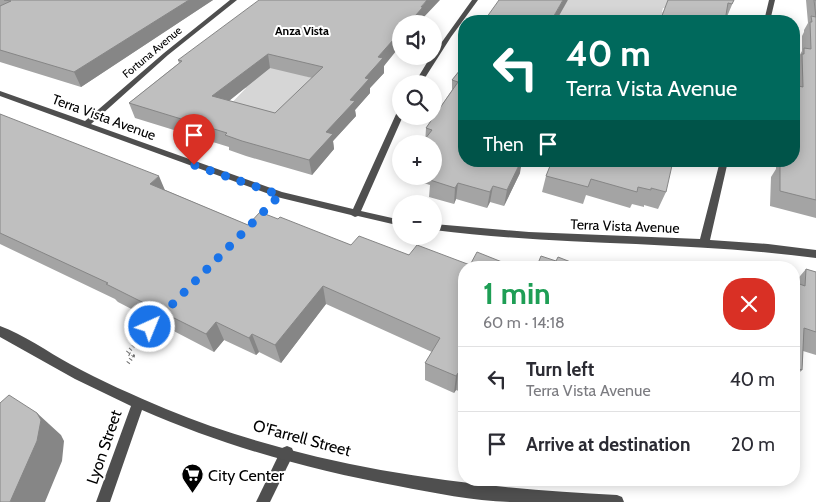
<!DOCTYPE html>
<meta charset="utf-8">
<style>
:root{--surface:#fff;--page:#f7f7f7;--text:#2b2b33;--muted:#7c7c81;--line:#e1e1e2}
body{margin:0;font-family:Cabin,sans-serif;background:var(--page);color:var(--text);height:100vh;display:flex;flex-direction:column;font-size:19px;white-space:nowrap}
*{box-sizing:border-box;margin:0}
p{font-size:16px;color:var(--muted)}
.icon{flex:none;width:28px;height:28px;fill:none;stroke:currentColor;stroke-width:2;stroke-linecap:round;stroke-linejoin:round}
.map{position:relative;flex:1;overflow:hidden}
.sheet{position:absolute;left:458px;top:261px;width:342px;height:225px;display:flex;flex-direction:column;background:var(--surface);border-radius:20px;box-shadow:0 2px 12px #0003}
.sheet>*{flex:none}
.hud{position:absolute;left:458px;top:15px;width:342px;height:152px;border-radius:20px;box-shadow:0 2px 12px #0003;background:#00695c;color:#fff;overflow:hidden}
.buttons{position:absolute;left:392px;top:15px;display:grid;gap:10px}
.buttons a{display:grid;place-items:center;width:50px;height:50px;border-radius:50%;background:var(--surface);box-shadow:0 2px 12px #0003;font-size:25px}
.pin{position:absolute;display:grid;place-items:center;width:42px;height:42px;color:#fff;margin:-51px -21px;border-radius:50% 50% 50% 0;rotate:-45deg;box-shadow:0 0 5px #0007}
.pin .icon{rotate:45deg}
.me{position:absolute;width:55px;margin:-28px;rotate:44deg;stroke-linejoin:round;filter:drop-shadow(0 0 4px #0008)}
.turn{display:flex;align-items:center;gap:18px;height:105px;padding:0 25px;font-size:22px}
.turn .icon{width:65px;height:65px;stroke-width:2.5}
.turn b{display:block;font-size:35px;line-height:42px}
.then{display:flex;align-items:center;height:48px;padding:0 25px;background:#0003;gap:10px;font-size:19px}
.round{display:grid;place-items:center;flex:none;width:52px;height:52px;border-radius:20px;background:var(--page)}
.headline{display:flex;align-items:center;justify-content:space-between;height:85px;padding:0 25px}
h1{font-size:30px;font-weight:700;line-height:38px;color:#1e9e55}
ul{padding:0;list-style:none}
li{display:flex;align-items:center;gap:15px;height:65px;padding:0 25px;border-top:1px solid var(--line)}
li div{flex:1}
li b{display:block;font-size:19px}
li em{font-style:normal}
.map>svg:first-child{display:block}
</style>
<div class="map">
<svg width="816" height="502" viewBox="0 0 816 502">
<rect width="100%" height="100%" fill="#fff"/>
<path fill="#d6d6d6" d="M568 0H681L679 10 663 8 662 12 672 14 660 21H554Z
M243 57 325 82 286 127 222 113 246 88Z"/>
<g fill="none" stroke-linecap="round" stroke-linejoin="round">
<path stroke="#717171" stroke-width="4" stroke-dasharray="1 3" stroke-linecap="butt" d="M128 363 133 356 127 353 158 319"/>
<path fill="#4f4f4f" fill-rule="evenodd" d="M287 446 292 448 294 453 270 502H256L282 448Z"/>
<path fill="#4f4f4f" fill-rule="evenodd" d="M230 0H237L168 55 91 124 282 192 353 209 397 112 401 110V116H403L361 211 401 220V226L358 216 355 217 351 215 277 197 0 96V91L85 121 164 53Z
M472 0H478L451 37 421 84H414L431 56H434V53Z
M769 0H775L770 21H764Z
M720 161H728L710 240 768 244 816 250V258C689 241 561 246 434 230V224L529 232 700 239Z
M0 326C23 334 48 352 70 364 101 381 133 395 166 409 307 467 466 488 617 495L622 497 624 502C586 502 548 502 511 502 473 501 435 493 398 486 311 470 224 446 142 410L110 502H96L131 406 75 379 0 337Z"/>
</g>
<path fill="#a4a4a4" fill-rule="evenodd" d="M0 0H213L81 87 0 62Z
M734 0 726 19 660 21Z
M806 0H816V218L770 206 771 177 776 169V161H794V68L796 64V62L802 51V36L804 32V30L808 23Z
M423 18V21L420 24H401L384 66V73L370 88V93L355 110 356 116 333 141 334 149 312 175 246 156 229 150V147L135 118 129 103 179 63 178 60ZM270 68 312 78 275 113 229 101Z
M464 60V161L520 173 504 206 490 202 487 208 456 199 454 204 429 197 430 185 414 180V176H434V144H425L426 128 452 90V80L463 66Z
M0 114 165 190 248 225 278 219 351 245 470 265 517 268H464V393L456 390 454 393 425 380V363L432 352 326 304 281 363 259 352 256 355 224 340 214 352 118 302 115 299 0 244Z
M552 161 666 192 658 209 644 205V207L632 204 630 208 586 195 583 204 542 192 546 176Z
M806 269 816 272V355L803 351 802 370 794 378V282H795Z"/>
<path fill="#868686" d="M189 0H213L81 87 74 72Z
M427 0H440L423 18V21L420 24H408L421 7Z
M563 0H568L556 21H551Z
M401 31V45L384 66V73L370 88V93L355 110 356 116 333 141 334 149 312 175 309 160 326 132 350 100 378 57Z
M268 54 270 68 216 111 212 96Z
M521 161H522L520 173 504 206 507 190Z
M159 176 167 195 150 184Z
M458 183 456 199 454 204 455 188Z
M493 186 490 202 487 208 490 192Z
M323 286 326 304 281 363 275 345Z
M216 322 224 340 214 352 206 334Z
M252 334 259 352 256 355 249 338Z
M458 373 456 390 454 393 456 376Z
M37 413 61 435 64 441 62 461 45 502H10Z"/>
<path fill="#bfbfbf" stroke="#868686" fill-rule="evenodd" d="M4 0H189L74 72 0 50V6L11 1Z
M259 0H427L421 7H423L408 24H401V31L378 57 383 58 365 78 369 79 350 100 355 101 326 132 333 134 309 160 242 141 225 135 227 133 129 103 182 61 178 60ZM268 54 323 67 275 113 212 96Z
M499 0H563L551 21H484Z
M668 0H734L732 4 728 3 725 21H660Z
M814 0H816V200L780 191V162L786 164V161H794V85L803 87 802 54H804V48L811 49 810 22H812L811 16 816 17Z
M464 65V161H521L507 190 493 186 490 192 458 183 455 188 430 180 432 176H434V174L436 170 434 169V144H428L430 140 425 139 432 130 426 128 458 82 452 80Z
M0 114 159 176 150 184 248 225 260 212 278 219 280 217 351 245 359 236 409 255 417 245 470 265 477 252 517 268H464V375L458 373 456 376 425 363 440 338 323 286 275 345 252 334 249 338 216 322 206 334 106 284 108 283 0 233Z
M552 161H673L666 192 651 188V190L638 187 637 192 591 179 588 187 546 176Z
M541 256 556 261 558 257 586 268H536Z
M605 264 615 268H604Z
M739 264 749 268H738Z
M673 265 681 268H672Z
M806 269 816 272V332L804 328 802 370 794 367V282L805 286Z
M9 395 37 413 41 420 37 441 10 502H0V403Z"/>
<g fill="none" stroke-linecap="round" stroke-linejoin="round">
<path stroke="#1a73e8" stroke-width="9" stroke-dasharray="0 16.2" d="M150 327 280 195 194 165"/>
</g>
<defs>
<symbol id="supermarket-pin" viewBox="-11 -11 22 30"><path d="M0 17L-7.5 6A9.5 9.5 0 1 1 7.5 6Z" fill="#000" stroke="#fff"/><path d="M-6-5.5h2.5l.6 2H6L4.5 2H-2.5L-4.4-4H-6ZM-1.5 3.2a1.3 1.3 0 1 0 .1 0ZM3 3.2a1.3 1.3 0 1 0 .1 0Z" fill="#fff"/></symbol>
</defs>
<g fill-rule="evenodd">
<use href="#supermarket-pin" x="180" y="462" width="25" height="34"/>
</g>
<g text-anchor="middle" dominant-baseline="central" stroke-width="4" stroke-linejoin="round" paint-order="stroke">
<g font-size="11" fill="#000" stroke="#fff">
<text transform="translate(152 52) rotate(-40)">Fortuna Avenue</text>
</g>
<g font-size="12" font-weight="bold" fill="#000" stroke="#fff">
<text x="302" y="30">Anza Vista</text>
</g>
<g font-size="14" fill="#000" stroke="#fff">
<text transform="translate(104 117) rotate(20)">Terra Vista Avenue</text>
<text transform="translate(625 226) rotate(2)">Terra Vista Avenue</text>
</g>
<g font-size="16" fill="#000" stroke="#fff">
<text transform="translate(302 438) rotate(15)">O'Farrell Street</text>
<text transform="translate(104 447) rotate(-71)">Lyon Street</text>
</g>
<g font-size="16" fill="#000" stroke="#fff" text-anchor="start">
<text x="208" y="475">City Center</text>
</g>
</g>
</svg>
<div class="buttons">
<a><svg class="icon" aria-label="sound" viewBox="0 0 24 24"><path d="M4 9h4l5-4v14l-5-4H4zM17 9q2 3 0 6"/></svg></a>
<a><svg class="icon" aria-label="search" viewBox="0 0 24 24"><circle cx="10" cy="10" r="6"/><path d="M15 15l6 6"/></svg></a>
<a>+</a>
<a>−</a>
</div>
<div class="pin" style="left:194px;top:165px;background:#d93025"><svg class="icon" aria-label="arrive" viewBox="0 0 24 24"><path d="M6 21V4h12l-3 4 3 4H6"/></svg></div>
<svg class="me" style="left:150px;top:327px" viewBox="-20 -20 40 40"><circle r="17" fill="#1a73e8" stroke="#fff" stroke-width="3"/><path d="M0-11L8 9 0 5-8 9z" fill="#fff"/></svg>
<div class="hud">
<div class="turn"><svg class="icon" aria-label="left" viewBox="0 0 24 24"><path d="M17 20v-9H6M10 6l-5 5 5 5"/></svg><div><b>40 m</b>Terra Vista Avenue</div></div>
<div class="then">Then<svg class="icon" aria-label="arrive" viewBox="0 0 24 24"><path d="M6 21V4h12l-3 4 3 4H6"/></svg></div>
</div>
<section class="sheet">
<div class="headline"><div><h1>1 min</h1><p>60 m · 14:18</p></div><a class="round" style="background:#d93025;color:#fff"><svg class="icon" aria-label="close" viewBox="0 0 24 24"><path d="M6 6l12 12M18 6L6 18"/></svg></a></div>
<ul>
<li><svg class="icon" aria-label="left" viewBox="0 0 24 24"><path d="M17 20v-9H6M10 6l-5 5 5 5"/></svg><div><b>Turn left</b><p>Terra Vista Avenue</p></div><em>40 m</em></li>
<li><svg class="icon" aria-label="arrive" viewBox="0 0 24 24"><path d="M6 21V4h12l-3 4 3 4H6"/></svg><div><b>Arrive at destination</b></div><em>20 m</em></li>
</ul>
</section>
</div>
